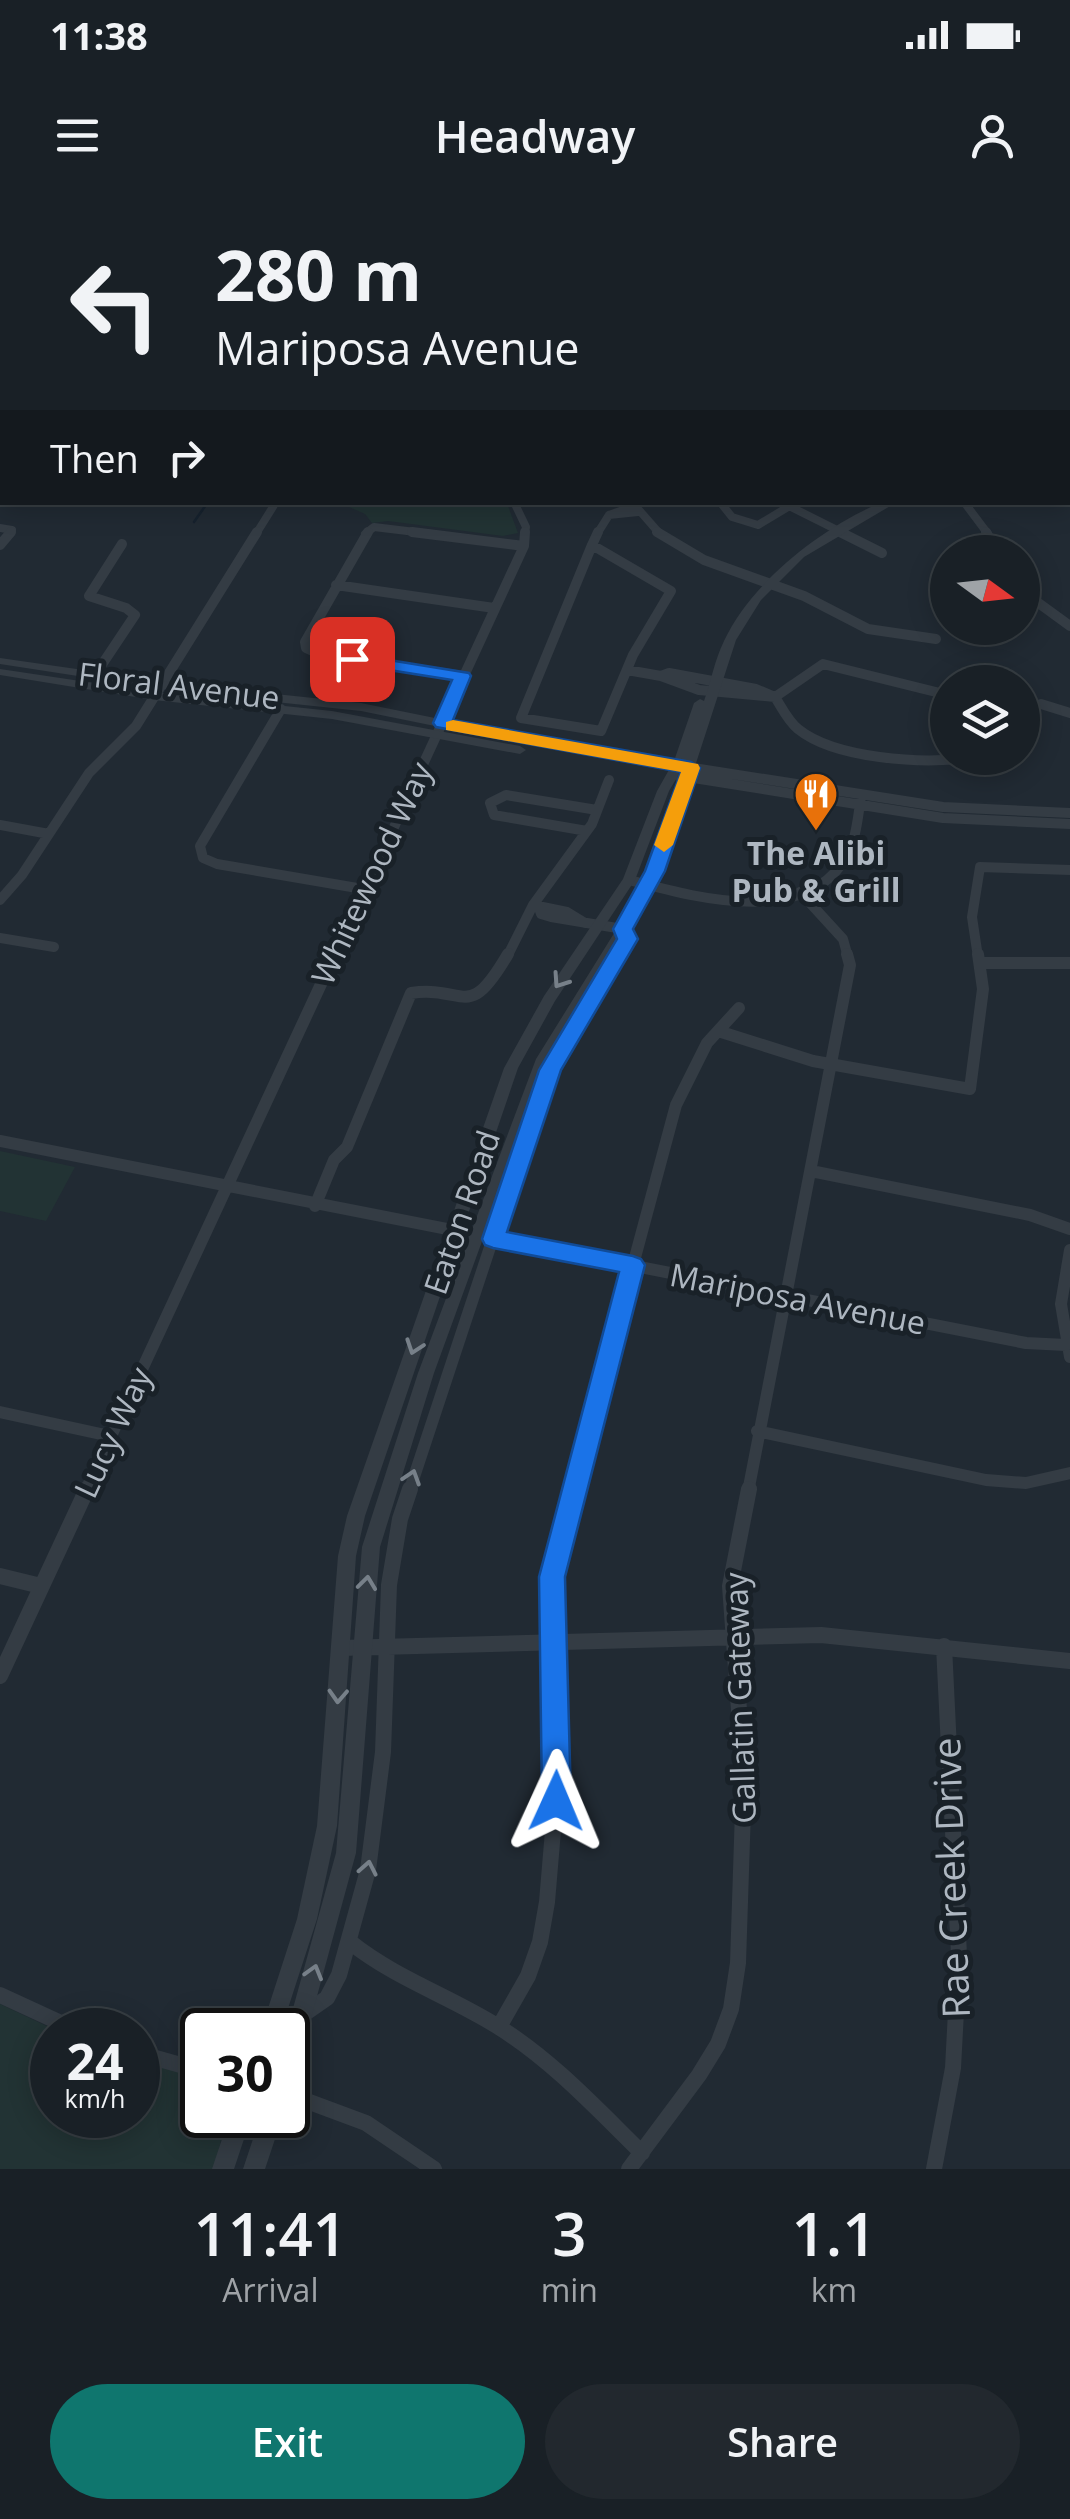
<!DOCTYPE html>
<style>
:root{--surface:#192026;--page:#22282e;--text:#f1f3f6;--muted:#9fa3a7;--line:#373e43;--accent:#0f766e}
body{margin:0;font-family:"Open Sans",sans-serif;background:var(--page);color:var(--text);height:100vh;display:flex;flex-direction:column;font-size:38px;white-space:nowrap}
*{box-sizing:border-box;margin:0}
p{font-size:32px;color:var(--muted)}
.icon{flex:none;width:55px;height:55px;fill:none;stroke:currentColor;stroke-width:2;stroke-linecap:round;stroke-linejoin:round}
.map{position:relative;height:1969px;overflow:hidden}
.sheet{display:flex;flex-direction:column;background:var(--surface);flex:1}
.sheet>*{flex:none}
.banner{position:absolute;left:0px;top:0px;width:1070px;height:305px;box-shadow:0 5px 25px #0003,0 0 0 2px var(--line);background:#192026;color:var(--text);overflow:hidden}
.needle{width:65px;rotate:105deg}
.buttons{position:absolute;left:930px;top:335px;display:grid;gap:20px}
.buttons a{display:grid;place-items:center;width:110px;height:110px;border-radius:50%;background:var(--surface);box-shadow:0 5px 25px #0003,0 0 0 2px var(--line);font-size:50px}
.speed{position:absolute;left:30px;top:1808px;display:flex;gap:20px;font-size:50px;font-weight:700;text-align:center}
.speed>*{display:grid;place-content:center;width:130px;height:130px;border-radius:50%;background:var(--surface);box-shadow:0 5px 25px #0003,0 0 0 2px var(--line);line-height:1}
.speed small{font-size:25px;font-weight:400}
.speed .limit{border:5px solid #111;border-radius:15px;background:#fff;color:#111}
.pin{position:absolute;display:grid;place-items:center;width:85px;height:85px;color:#fff;margin:-42px;border-radius:20px;box-shadow:0 5px 15px #0006}
.me{position:absolute;width:110px;margin:-55px;rotate:1deg;stroke-linejoin:round;filter:drop-shadow(0 0 8px #0008)}
.turn{display:flex;align-items:center;gap:35px;height:210px;padding:0 50px;font-size:45px}
.turn .icon{width:130px;height:130px;stroke-width:2.5}
.turn b{display:block;font-size:70px;line-height:85px}
.then{display:flex;align-items:center;height:95px;padding:0 50px;background:#0003;gap:20px;font-size:38px}
.eta{display:flex;justify-content:space-evenly;align-items:center;height:170px;text-align:center}
.eta b{font-size:60px;font-weight:600;line-height:70px}
.button{display:flex;gap:20px;margin-top:auto;padding:20px 50px}
.button a{flex:1;height:115px;border-radius:60px;background:var(--accent);color:#fff;font-size:40px;font-weight:600;line-height:115px;text-align:center}
.button a+a{background:var(--page);color:var(--text)}
.status{display:flex;justify-content:space-between;align-items:center;height:70px;padding:0 50px;background:var(--surface);direction:ltr}
.status svg{height:28px;fill:currentColor}
header{display:flex;justify-content:space-between;align-items:center;height:130px;padding:0 50px;background:var(--surface);font-size:45px;font-weight:600}
.map>svg:first-child{display:block}
</style>
<div class="status"><b>11:38</b><svg viewBox="0 0 49 12"><path d="M0 12V9h3v3zM5 12V6h3v6zM10 12V3h3v9zM15 12V0h3v12zM26 1h20v11H26zM47 4h2v5h-2z"/></svg></div>
<header><svg class="icon" aria-label="menu" viewBox="0 0 24 24"><path d="M4 6h16M4 12h16M4 18h16"/></svg>Headway<svg class="icon" aria-label="person" viewBox="0 0 24 24"><circle cx="12" cy="8" r="4"/><path d="M4 21q1-7 8-7t8 7"/></svg></header>
<div class="map">
<svg width="1070" height="1969" viewBox="0 0 1070 1969">
<rect width="100%" height="100%" fill="#212a33"/>
<path fill="#223334" d="M340 303H507L518 333 503 336 388 321 372 323 365 314Z
M0 951 75 967 46 1021 0 1011Z
M0 1804 55 1830 52 1915H138V1858L202 1879V1915H225L216 1969H0Z"/>
<g fill="none" stroke-linecap="round" stroke-linejoin="round">
<path stroke="#16222e" stroke-width="2.5" d="M194 322 208 302"/>
<path stroke="#343c44" stroke-width="8" d="M490 0 514 2
M360 2 364 0
M514 302 526 327 525 334
M632 302 660 334
M720 302 732 317 758 325 793 304
M781 302 845 334
M964 302 988 334
M634 306 609 315 638 312
M0 328 12 330 9 334
M256 334 276 302
M365 334 374 327 432 334
M597 334 609 315"/>
<path stroke="#343c44" stroke-width="10" d="M368 332 305 442 306 448 319 454 463 476
M412 332 524 346
M657 332 704 360 804 396 868 429 936 439
M840 332 882 353
M986 332 997 352
M0 345 11 332
M592 345 671 391 633 455 601 531 521 518Z
M592 345 598 332
M336 385 494 408
M1022 391 1070 426
M627 470 661 476
M669 473 756 489 775 497 699 490 661 476Z
M95 475 135 415 126 408 89 396 122 344
M948 495 823 464 775 497C782 508 788 521 798 529 835 559 922 564 968 558
M1041 504 1070 513
M281 509 200 646 203 658 217 664 363 689
M681 566 943 607 1070 613
M675 575 943 618 1070 624
M0 625 49 634
M587 631 494 615 490 603 506 595 597 610
M629 680C694 697 812 731 850 650 857 634 858 615 861 597
M800 692 843 739 848 757
M0 700 22 675 89 573 136 526 257 332
M533 705 592 624 609 580
M539 708 541 714 551 717 623 729 628 739 617 757
M0 738 54 747
M334 757 524 346 525 332
M507 757 533 705 567 712 585 723
M978 757 972 717 980 667 1070 670"/>
<path stroke="#343c44" stroke-width="12" d="M982 763H1070
M718 831 813 861 970 889 983 789 978 754
M0 941 1026 1143 1066 1145
M811 971 1030 1015 1070 1029
M315 1006 334 960 347 947 411 793C467 785 467 824 508 754
M1070 1050 1061 1104 1070 1157
M0 1212 110 1236
M757 1231 986 1280 1026 1283 1070 1273
M85 1292 335 754
M409 1292 542 890 572 830 619 754
M572 1292 676 905 707 843 739 808
M748 1292 850 765 847 754"/>
<path stroke="#343c44" stroke-width="16" d="M0 1376 41 1386
M341 1448 821 1435 1070 1461
M0 1476 87 1289
M350 1742C395 1778 449 1796 497 1826 552 1860 596 1908 642 1953
M0 1795 76 1830
M304 1814 327 1798 339 1775 368 1670 383 1552 389 1385 400 1319 410 1289
M499 1827 528 1776 540 1742 547 1702 558 1571 552 1377 573 1289
M138 1853 202 1871
M288 1894 366 1923 434 1969
M629 1969 699 1875 718 1844 731 1809 738 1763 744 1579 730 1386 749 1289
M934 1969 953 1868 959 1755 944 1446"/>
<path fill="#343c44" fill-rule="evenodd" d="M1070 254V261H1068V255Z
M882 302H897L804 357 761 400 736 440 661 671 639 715 550 860 527 918 434 1173 380 1347 356 1653 298 1866 295 1873 288 1876 287 1830 336 1653 362 1347 418 1173 536 859 626 714 649 671 682 569 669 591 635 680 555 801 518 868 365 1316 356 1356 337 1626 317 1719 281 1830H261L297 1719 317 1626 338 1356 347 1316 504 868 544 796 623 679 657 591 670 568 534 546 361 511 188 493 0 464V458L188 485 361 503 534 538 674 561 694 503 700 499 704 501C711 481 715 459 724 441 752 381 823 327 882 302Z
M0 469 154 492 332 511 520 546 526 550 520 554 332 519 154 500 0 475Z
M230 1915H252L234 1969H212Z
M261 1915H283L265 1969H243Z"/>
</g>
<defs><path id="oneway-chevron" d="M-2-3.5L2.5 0L-2 3.5" fill="none" stroke-width="1.6" stroke-linecap="round" stroke-linejoin="round" transform="scale(2.5)"/></defs>
<g stroke="#778089">
<use href="#oneway-chevron" transform="translate(560 781) rotate(124)"/>
<use href="#oneway-chevron" transform="translate(414 1147) rotate(109)"/>
<use href="#oneway-chevron" transform="translate(412 1277) rotate(-72)"/>
<use href="#oneway-chevron" transform="translate(367 1383) rotate(-83)"/>
<use href="#oneway-chevron" transform="translate(338 1496) rotate(93)"/>
<use href="#oneway-chevron" transform="translate(368 1668) rotate(-79)"/>
<use href="#oneway-chevron" transform="translate(314 1772) rotate(-74)"/>
</g>
<path fill="#1a73e8" stroke="#114b97" stroke-width="2.5" d="M352 454 469 473 471 476 453 520 691 562 700 568 665 671 633 729 638 739 561 870 507 1032 633 1056 641 1059 645 1065 565 1377 571 1601 567 1611 556 1615 546 1611 542 1601 539 1377 619 1072 493 1048 485 1045 482 1039 539 870 617 739 613 729 645 671 681 572 436 527 433 523 452 480 345 463 343 459Z"/>
<path fill="#f59e0b" d="M453 520 698 564 700 568 673 645 664 652 654 645 681 572 446 530V522Z"/>
<defs>
<symbol id="restaurant-pin" viewBox="-11 -11 22 30"><path d="M0 17L-7.5 6A9.5 9.5 0 1 1 7.5 6Z" fill="#e8710a" stroke="#192128"/><path d="M-5-6h1v4h1v-4h1v4h1v-4h1v5L-1.5 .5V6h-2V.5L-5-1ZM5-6V6H3V1.5H1.5Q1.5-4 5-6Z" fill="#fff"/></symbol>
</defs>
<g fill-rule="evenodd">
<use href="#restaurant-pin" x="791" y="569" width="50" height="68"/>
</g>
<g text-anchor="middle" dominant-baseline="central" stroke-width="10" stroke-linejoin="round" paint-order="stroke">
<g font-size="32" fill="#aeb7c1" stroke="#192128">
<text transform="translate(179 485) rotate(7)">Floral Avenue</text>
<text transform="translate(371 673) rotate(-65)">Whitewood Way</text>
<text transform="translate(461 1012) rotate(-71)">Eaton Road</text>
<text transform="translate(798 1098) rotate(11)">Mariposa Avenue</text>
<text transform="translate(112 1232) rotate(-65)">Lucy Way</text>
<text transform="translate(739 1498) rotate(-92)">Gallatin Gateway</text>
</g>
<g font-size="32" font-weight="bold" fill="#aeb7c1" stroke="#192128">
<text x="816" y="652">The Alibi<tspan x="816" dy="37">Pub &amp; Grill</tspan></text>
</g>
<g font-size="38" fill="#aeb7c1" stroke="#192128">
<text transform="translate(950 1678) rotate(-92)">Rae Creek Drive</text>
</g>
</g>
</svg>
<div class="buttons">
<a><svg class="needle" viewBox="-14 -14 28 28"><path d="M0-13l5 13h-10z" fill="#e53935"/><path d="M0 13l5-13h-10z" fill="#9fa3a7"/></svg></a>
<a><svg class="icon" aria-label="layers" viewBox="0 0 24 24"><path d="M12 4l9 5-9 5-9-5zM3 14l9 5 9-5"/></svg></a>
</div>
<div class="speed"><div>24<small>km/h</small></div><div class="limit">30</div></div>
<div class="pin" style="left:352px;top:459px;background:#d93025"><svg class="icon" aria-label="arrive" viewBox="0 0 24 24"><path d="M6 21V4h12l-3 4 3 4H6"/></svg></div>
<svg class="me" style="left:556px;top:1601px" viewBox="-20 -20 40 40"><path d="M0-17L14 15 0 8-14 15z" fill="#1a73e8" stroke="#fff" stroke-width="4"/></svg>
<div class="banner">
<div class="turn"><svg class="icon" aria-label="left" viewBox="0 0 24 24"><path d="M17 20v-9H6M10 6l-5 5 5 5"/></svg><div><b>280 m</b>Mariposa Avenue</div></div>
<div class="then">Then<svg class="icon" aria-label="right" viewBox="0 0 24 24"><path d="M7 20v-9h11M14 6l5 5-5 5"/></svg></div>
</div>
</div>
<section class="sheet">
<div class="eta">
<div><b>11:41</b><p>Arrival</p></div>
<div><b>3</b><p>min</p></div>
<div><b>1.1</b><p>km</p></div>
</div>
<div class="button"><a>Exit</a><a>Share</a></div>
</section>
